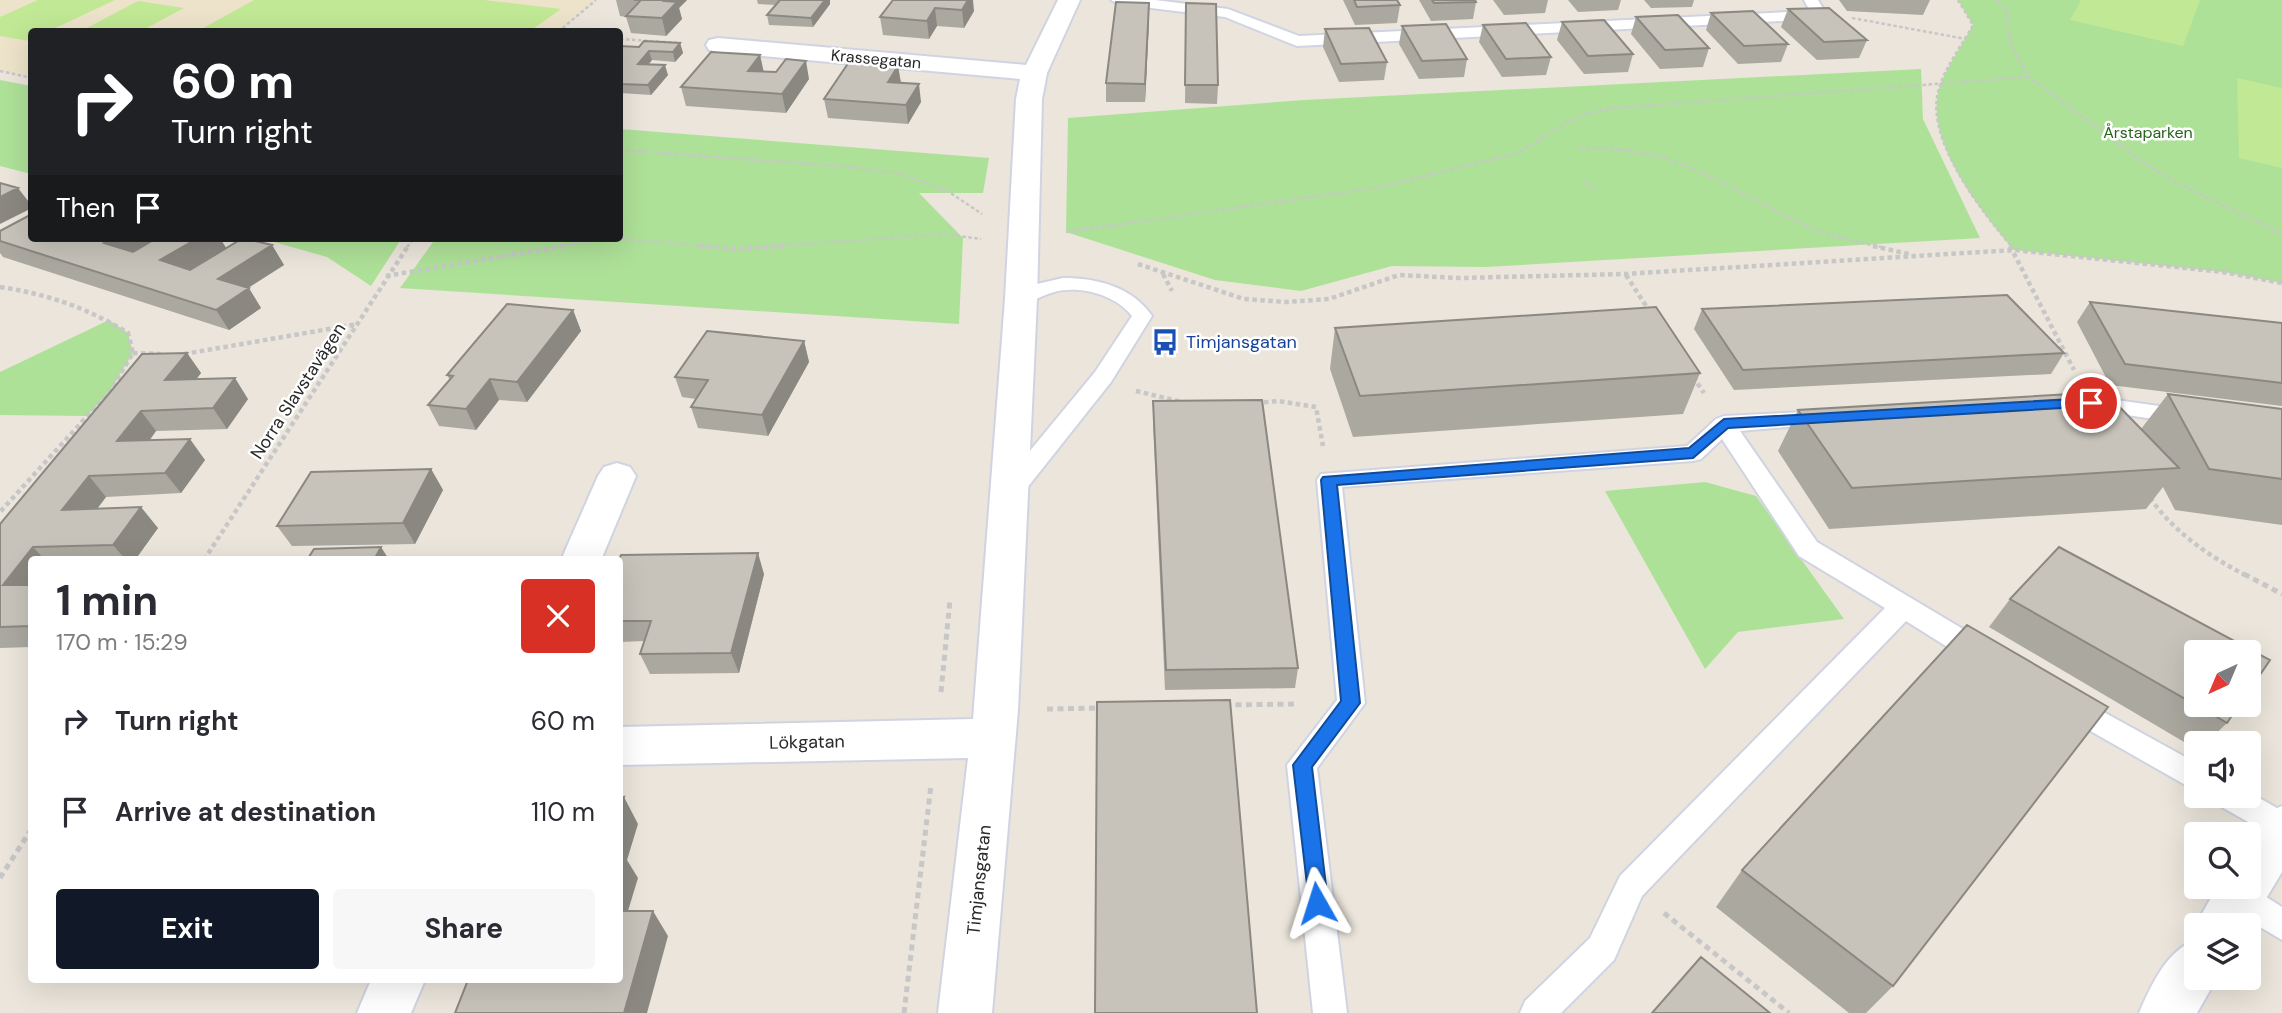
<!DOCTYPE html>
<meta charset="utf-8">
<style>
:root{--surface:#fff;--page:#f7f7f7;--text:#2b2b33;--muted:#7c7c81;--accent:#111827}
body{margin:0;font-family:"DM Sans",sans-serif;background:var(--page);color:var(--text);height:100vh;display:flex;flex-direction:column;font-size:26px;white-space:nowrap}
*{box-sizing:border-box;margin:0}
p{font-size:23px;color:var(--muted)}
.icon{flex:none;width:38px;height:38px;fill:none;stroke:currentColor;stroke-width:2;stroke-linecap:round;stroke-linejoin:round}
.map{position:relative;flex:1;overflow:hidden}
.drawer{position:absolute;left:28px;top:556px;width:595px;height:427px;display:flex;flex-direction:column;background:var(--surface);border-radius:7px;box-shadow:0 7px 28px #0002}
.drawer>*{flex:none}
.banner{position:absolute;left:28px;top:28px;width:595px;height:214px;border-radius:7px;box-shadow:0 7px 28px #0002;background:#202124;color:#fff;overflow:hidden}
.needle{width:46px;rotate:224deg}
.fabs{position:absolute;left:2184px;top:640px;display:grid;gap:14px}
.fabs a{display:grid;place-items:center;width:77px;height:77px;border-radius:7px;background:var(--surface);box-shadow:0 7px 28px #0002;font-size:35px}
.pin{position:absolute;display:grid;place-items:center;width:60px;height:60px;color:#fff;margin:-30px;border:4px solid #fff;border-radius:50%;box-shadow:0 2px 7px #0007}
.me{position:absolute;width:77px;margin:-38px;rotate:354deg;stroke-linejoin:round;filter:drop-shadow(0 0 5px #0008)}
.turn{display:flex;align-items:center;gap:24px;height:147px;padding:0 28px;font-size:32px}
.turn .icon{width:91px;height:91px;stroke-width:2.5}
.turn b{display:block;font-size:49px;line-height:60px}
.then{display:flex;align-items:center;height:66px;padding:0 28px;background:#0003;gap:14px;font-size:26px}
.round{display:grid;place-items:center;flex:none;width:74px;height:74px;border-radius:7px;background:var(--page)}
.head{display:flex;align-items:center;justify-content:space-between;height:119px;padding:0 28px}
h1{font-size:42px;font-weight:700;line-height:52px}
.action{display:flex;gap:14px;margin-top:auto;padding:14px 28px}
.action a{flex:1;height:80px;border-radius:7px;background:var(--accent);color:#fff;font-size:28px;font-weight:700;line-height:80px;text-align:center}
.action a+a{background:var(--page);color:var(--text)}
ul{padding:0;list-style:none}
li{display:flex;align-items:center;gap:21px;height:91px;padding:0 28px}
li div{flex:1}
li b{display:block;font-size:26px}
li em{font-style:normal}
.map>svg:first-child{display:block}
</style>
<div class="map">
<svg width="2282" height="1013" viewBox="0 0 2282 1013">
<rect width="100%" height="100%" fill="#ebe5db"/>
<path fill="#ede3ca" d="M0 0H596L558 31 32 32 31 78 0 71Z"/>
<path fill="#aee198" d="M1958 0H2282V283L2223 272 2014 250C1983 213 1927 145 1938 93 1942 74 1963 44 1973 25Z
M1921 69 1923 119 1980 238 1486 267 1392 266 1301 291 1215 280 1066 232 1068 118 1304 100Z
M0 80 31 86V174L0 166Z
M620 129 989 158 983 193H919L963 238 959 324 400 288 436 238H620Z
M260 238H402L371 286 327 257Z
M109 320 128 333 133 353 110 391 87 416 0 415V372Z
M1705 482 1756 496 1844 619 1738 632 1705 669 1605 491Z"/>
<path fill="#c1e894" d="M38 0H115L49 31 32 32 29 41 0 36V17Z
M254 0H484L561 9 530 31H198Z
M2081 0H2200L2183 46 2070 20Z
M138 1 184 8 141 31H81Z
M2237 78 2282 88V168L2239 158Z"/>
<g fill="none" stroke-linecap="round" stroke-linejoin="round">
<defs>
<path id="lane" d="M1111 0H1155L1228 9 1299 36 1810 11 1804 0H1818L1827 15 1820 19 1297 46 1225 17 1118 4Z
M1063 278C1098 278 1132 287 1152 316L1111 382 1019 498 1010 500 1001 498 998 492 1001 486 1095 372 1132 316C1115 294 1077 284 1051 293 1041 296 1032 302 1021 305L1011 299 1037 284Z
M2088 396 2187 410 2195 412 2198 417 2195 422 2187 424 2080 408 2077 403 2080 398Z
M1824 411 1832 413 1835 418 1832 423 1740 431 1817 542 1993 647 1997 655 1993 663 1983 666 1973 663 1906 621 1642 896 1614 960 1561 1013H1520L1525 1001 1590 938 1620 876 1885 608 1799 556 1722 439 1701 459 1693 461 1342 487 1365 703 1317 768 1347 1013H1313L1287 765 1337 700 1317 480 1321 474 1687 446 1716 419 1724 416Z
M2069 693 2196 763V791L2059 713 2055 705 2059 697Z
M2249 792 2282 811V841L2218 805 2214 796H2249Z
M2249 886 2282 907V940L2228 908 2223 897 2227 887Z"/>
<path id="street" d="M1058 0H1080L1047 73 1042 99 1037 299 1018 710 992 1013H938L968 758 620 765V727L973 719 1005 299 1016 99 1020 79 718 52 709 50 706 45 709 40 718 38 1026 65Z
M617 463 630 467 636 476 601 560H561L598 476 604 467Z
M2282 806V872L2249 927 2196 926V928L2195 926 2217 887H2249C2249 852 2242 821 2282 806Z
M2196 940V978H2217L2197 1013H2139C2151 985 2167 950 2196 940Z
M371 980H425L411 1013H357Z"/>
</defs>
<use href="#lane" stroke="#d0d3e2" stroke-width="4"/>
<use href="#street" stroke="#d0d3e2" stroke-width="4"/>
<path stroke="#c7c7c7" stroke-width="2.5" stroke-dasharray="3.5 2.5" stroke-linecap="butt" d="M1958 0 1973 25C1962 45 1943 70 1938 92 1926 141 1982 212 2012 247
M1997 0 2007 10 2010 43 2029 77 2140 160 2174 181 2282 234
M1852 18 1966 39
M558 32 596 0
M620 39 681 43
M0 71 32 78
M1580 149C1678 143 1730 192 1814 229 1835 238 1859 242 1881 247
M620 150 839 166 903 174 949 192 982 214
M1583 182 1596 189
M1066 232 1381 187 1518 153 1565 123 1589 113 1614 108 2029 77
M407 247 414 238
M554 247 609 238 720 247
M759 247 945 234 981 239"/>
<path stroke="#c7c7c7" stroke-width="4.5" stroke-dasharray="4.5 3.5" stroke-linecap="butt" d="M699 246 738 249 783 246
M1873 246 1909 254
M2010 246 2074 370
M1138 264 1244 299 1286 302 1329 299 1399 275 1459 278 1625 274 2014 250 2223 272 2282 283
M1163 274 1172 291
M1626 275 1650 312
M386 276 564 246
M0 287C47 294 88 308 128 333L133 353 110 391 0 512
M133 353 161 354
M184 354 358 324
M1693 377 1704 393
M1136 391 1182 402
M1256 403 1278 401 1316 407 1323 446
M2150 498C2176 534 2209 556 2247 576
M204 560 408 246"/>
<path stroke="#c7c7c7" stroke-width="5" stroke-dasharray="6 4.5" stroke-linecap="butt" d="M2244 574 2282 594
M941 692 950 600
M1225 705 1297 704
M1047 709 1101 708
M0 878 32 828
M1664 913 1789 1013
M904 1013 931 785"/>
<use href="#lane" fill="#fff" fill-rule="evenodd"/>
<use href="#street" fill="#fff" fill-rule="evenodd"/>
</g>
<path fill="#aba8a0" d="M616 0H687L679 8 682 19 666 36 631 33 626 17 620 16Z
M757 0H830V4L813 27 769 25 767 15 776 5 758 4Z
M893 0 974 11 964 28 937 26 929 39 883 35 880 17Z
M1343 0H1397L1400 5 1397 23 1355 25Z
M1419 0H1475L1476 2 1473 19 1431 21Z
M1493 0H1548L1545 13 1504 15Z
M1568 0H1621L1618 10 1578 12Z
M1644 0H1694L1692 7 1651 8Z
M1839 0H1930L1923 15 1847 11Z
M1186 3 1218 85 1217 104 1185 103Z
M1788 9 1867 40 1859 58 1817 60 1781 27Z
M1711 13 1788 44 1781 62 1738 64 1706 30Z
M1636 17 1709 48 1703 67 1660 69 1631 34Z
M1149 20 1145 102H1106V83Z
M1562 22 1633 54 1628 72 1584 74 1557 40Z
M1483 25 1551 57 1546 75 1502 77 1479 42Z
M1402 26 1467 59 1464 77 1419 79 1399 44Z
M1325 29 1387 62 1384 80 1339 82 1323 47Z
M680 43 683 53 675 62 652 60 649 64 668 75 651 95 620 93V46L639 47Z
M760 55 763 71 809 79 786 113 686 106 681 87Z
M898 66 901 83 921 102 908 124 828 118 824 99Z
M0 231 32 238H220L226 248 272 245 284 265 248 288 261 308 229 330 3 257 0 253Z
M2090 302 2282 323V406L2110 385 2077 322Z
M1702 309 2064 353 2051 374 1734 390 1694 329Z
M573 310 581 331 527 402 499 400 476 430 439 426 428 405 450 380 447 375Z
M1335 328 1700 373 1683 414 1353 437 1330 369Z
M804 341 809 362 768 436 698 428 691 407 696 399 682 397 675 377Z
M187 353 201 373 196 379 248 399 227 429 156 431 150 440 205 460 181 493 106 497 97 509 158 528 135 560H32V647L0 648V524Z
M2168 394 2282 409V525L2175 510 2163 487 2146 509 1829 529 1778 451 1798 410 2141 429Z
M1153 401 1298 668 1295 688 1165 690 1153 422Z
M431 469 443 490 415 544 292 546 277 526Z
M620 560 764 574 739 673 650 674 640 654 644 641 620 642Z
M2010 599 2227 723 2205 744H2196V749L1989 627Z
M1742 870 1893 986 1866 1013H1849L1716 907Z"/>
<path fill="#8b8882" d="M665 0H687L679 8 682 19 666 36 662 18Z
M825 0H830V4L813 27 811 18Z
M968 0H973L974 11 964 28 962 10Z
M1149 3V20L1145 102V84Z
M935 8 937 26 929 39 927 21Z
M680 43 683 53 675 62 673 52Z
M649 51 652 60 641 73 638 64Z
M760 55 764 73 748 71Z
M806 61 809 79 786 113 782 94Z
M665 65 668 75 651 95 648 85Z
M898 66 901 84 888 82Z
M919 84 921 102 908 124 906 105Z
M18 188 32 206V208L0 224V197Z
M113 238H161L118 263 104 243Z
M198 238H220L226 248 173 281 160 260Z
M272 245 284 265 230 299 218 279Z
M249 288 261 308 229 330 216 310Z
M573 310 581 331 527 402 517 382Z
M804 341 809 362 768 436 762 415Z
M187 353 201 373 180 401 165 380Z
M235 378 248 399 227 429 213 408Z
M490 379 499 400 476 430 466 409Z
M141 411 156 431 133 462 117 441Z
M190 439 205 460 181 493 165 473Z
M431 469 443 490 415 544 403 523Z
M89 476 106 497 80 531 62 510Z
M141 507 158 528 135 560H126L113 545Z
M33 547 45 560H32V595L3 585Z
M381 547 388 558 387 560H374Z
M758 553 764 574 739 673 731 653Z
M624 797 638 824 627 860 638 878 620 937V810Z
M653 911 668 936 647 1013H624Z"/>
<path fill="#c7c3ba" stroke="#8b8882" stroke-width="2" d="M634 0H665L664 1 677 2 662 18 626 16 641 0Z
M780 0H825L811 18 767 15Z
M893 0H968L962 10 935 8 927 21 880 17Z
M1354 0H1397L1400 5 1357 7Z
M1432 0H1475L1476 2 1434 3Z
M1116 2 1149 3 1145 84 1106 83Z
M1186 3 1216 4 1218 85H1185Z
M1829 8 1867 40 1824 42 1788 9Z
M1753 11 1788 44 1744 46 1711 13Z
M1678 15 1709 48 1665 50 1636 17Z
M1604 20 1633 54 1588 56 1562 22Z
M1526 23 1551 57 1506 59 1483 25Z
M1446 24 1467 59 1422 61 1402 26Z
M1369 28 1387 62 1341 64 1325 29Z
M644 41 680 43 673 52 649 51 638 64 665 65 648 85 620 84V46L639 47Z
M711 52 760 55 748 71 776 72 786 59 806 61 782 94 681 87Z
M849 62 898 66 888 82 919 84 906 105 824 99Z
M0 183 18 188 0 197Z
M32 214V238H113L104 243 133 252 157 238H198L160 260 190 270 243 238 272 245 218 279 249 288 216 310 0 241V231Z
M2007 295 2064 353 1743 370 1702 309Z
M2090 302 2282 323V383L2125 364Z
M507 304 573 310 517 382 490 379 466 409 428 405 453 376 447 375Z
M1656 307 1700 373 1360 396 1335 328Z
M707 331 804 341 762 415 691 407 708 380 675 377Z
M187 353 165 380 235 378 213 408 141 411 117 441 190 439 165 473 89 476 62 510 141 507 113 545 33 547 3 585H32V626L0 627V524L142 354Z
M2105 392 2179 468 1852 488 1798 410Z
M2168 394 2282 409V479L2209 469Z
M1262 400 1298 668 1166 670 1153 401Z
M431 469 403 523 277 526 311 472Z
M381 547 374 560H307L314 549Z
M2059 547 2270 660 2249 691V653H2196V705L2010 599Z
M758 553 731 653 640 654 651 621H620L619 560 621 555Z
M1967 625 2108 707 1893 986 1742 870Z
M1230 700 1257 1013H1095L1097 702Z
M2197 705H2239L2227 723Z
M624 797 620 810V798Z
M620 911H653L624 1013H455L468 980H620Z
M1701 957 1770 1013H1652Z"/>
<path fill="#1a73e8" stroke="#114b97" stroke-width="2" d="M2091 398 2096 400V406L1728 428 1693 458 1337 485 1360 703 1312 767 1328 903 1325 910 1317 913 1310 910 1293 765 1341 701 1321 480 1323 477 1689 448 1724 419Z"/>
<defs>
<symbol id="bus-bare" viewBox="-9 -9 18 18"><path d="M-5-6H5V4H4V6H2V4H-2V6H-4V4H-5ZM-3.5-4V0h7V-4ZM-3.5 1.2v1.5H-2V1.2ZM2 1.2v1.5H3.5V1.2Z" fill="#1a4fb4" stroke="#fff" stroke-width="2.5" paint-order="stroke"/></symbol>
</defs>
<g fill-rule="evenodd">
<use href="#bus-bare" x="1146" y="323" width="38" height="38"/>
</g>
<g text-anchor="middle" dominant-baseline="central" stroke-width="5" stroke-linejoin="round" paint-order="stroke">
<g font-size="16" fill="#292929" stroke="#fff">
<text transform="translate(876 59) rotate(5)">Krassegatan</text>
</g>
<g font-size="16" fill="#27641b" stroke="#fff">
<text x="2148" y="132">Årstaparken</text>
</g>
<g font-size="18" fill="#164399" stroke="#fff" text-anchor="start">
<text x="1186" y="342">Timjansgatan</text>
</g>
<g font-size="18" fill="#292929" stroke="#fff">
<text transform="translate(298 391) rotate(-57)">Norra Slavstavägen</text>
<text transform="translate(807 742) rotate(-1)">Lökgatan</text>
<text transform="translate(979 880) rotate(-84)">Timjansgatan</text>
</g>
</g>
</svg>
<div class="fabs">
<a><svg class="needle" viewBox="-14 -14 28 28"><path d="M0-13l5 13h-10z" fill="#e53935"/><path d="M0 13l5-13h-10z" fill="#7c7c81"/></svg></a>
<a><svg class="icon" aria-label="sound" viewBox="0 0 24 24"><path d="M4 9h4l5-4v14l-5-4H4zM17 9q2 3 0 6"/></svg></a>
<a><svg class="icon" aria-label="search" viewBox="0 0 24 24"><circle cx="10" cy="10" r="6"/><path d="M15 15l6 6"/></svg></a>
<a><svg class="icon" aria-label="layers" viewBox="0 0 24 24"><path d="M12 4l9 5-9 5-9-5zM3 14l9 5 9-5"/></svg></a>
</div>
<div class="pin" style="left:2091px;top:403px;background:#d93025"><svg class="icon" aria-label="arrive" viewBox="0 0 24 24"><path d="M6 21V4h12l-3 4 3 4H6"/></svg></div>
<svg class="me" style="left:1317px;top:903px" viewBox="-20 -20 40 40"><path d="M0-17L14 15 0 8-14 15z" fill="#1a73e8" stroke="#fff" stroke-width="4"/></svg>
<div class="banner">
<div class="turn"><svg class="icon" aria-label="right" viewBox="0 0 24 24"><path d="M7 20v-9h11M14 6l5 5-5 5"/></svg><div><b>60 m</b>Turn right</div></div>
<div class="then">Then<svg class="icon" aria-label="arrive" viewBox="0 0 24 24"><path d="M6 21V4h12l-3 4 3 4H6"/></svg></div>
</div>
<section class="drawer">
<div class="head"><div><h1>1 min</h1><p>170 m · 15:29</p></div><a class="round" style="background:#d93025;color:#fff"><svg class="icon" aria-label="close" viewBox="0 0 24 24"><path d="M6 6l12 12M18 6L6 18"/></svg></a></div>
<ul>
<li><svg class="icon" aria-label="right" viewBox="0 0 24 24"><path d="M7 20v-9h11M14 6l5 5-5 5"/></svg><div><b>Turn right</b></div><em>60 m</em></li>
<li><svg class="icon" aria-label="arrive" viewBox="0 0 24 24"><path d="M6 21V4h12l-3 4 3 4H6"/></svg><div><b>Arrive at destination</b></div><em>110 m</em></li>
</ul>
<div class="action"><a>Exit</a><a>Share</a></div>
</section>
</div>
